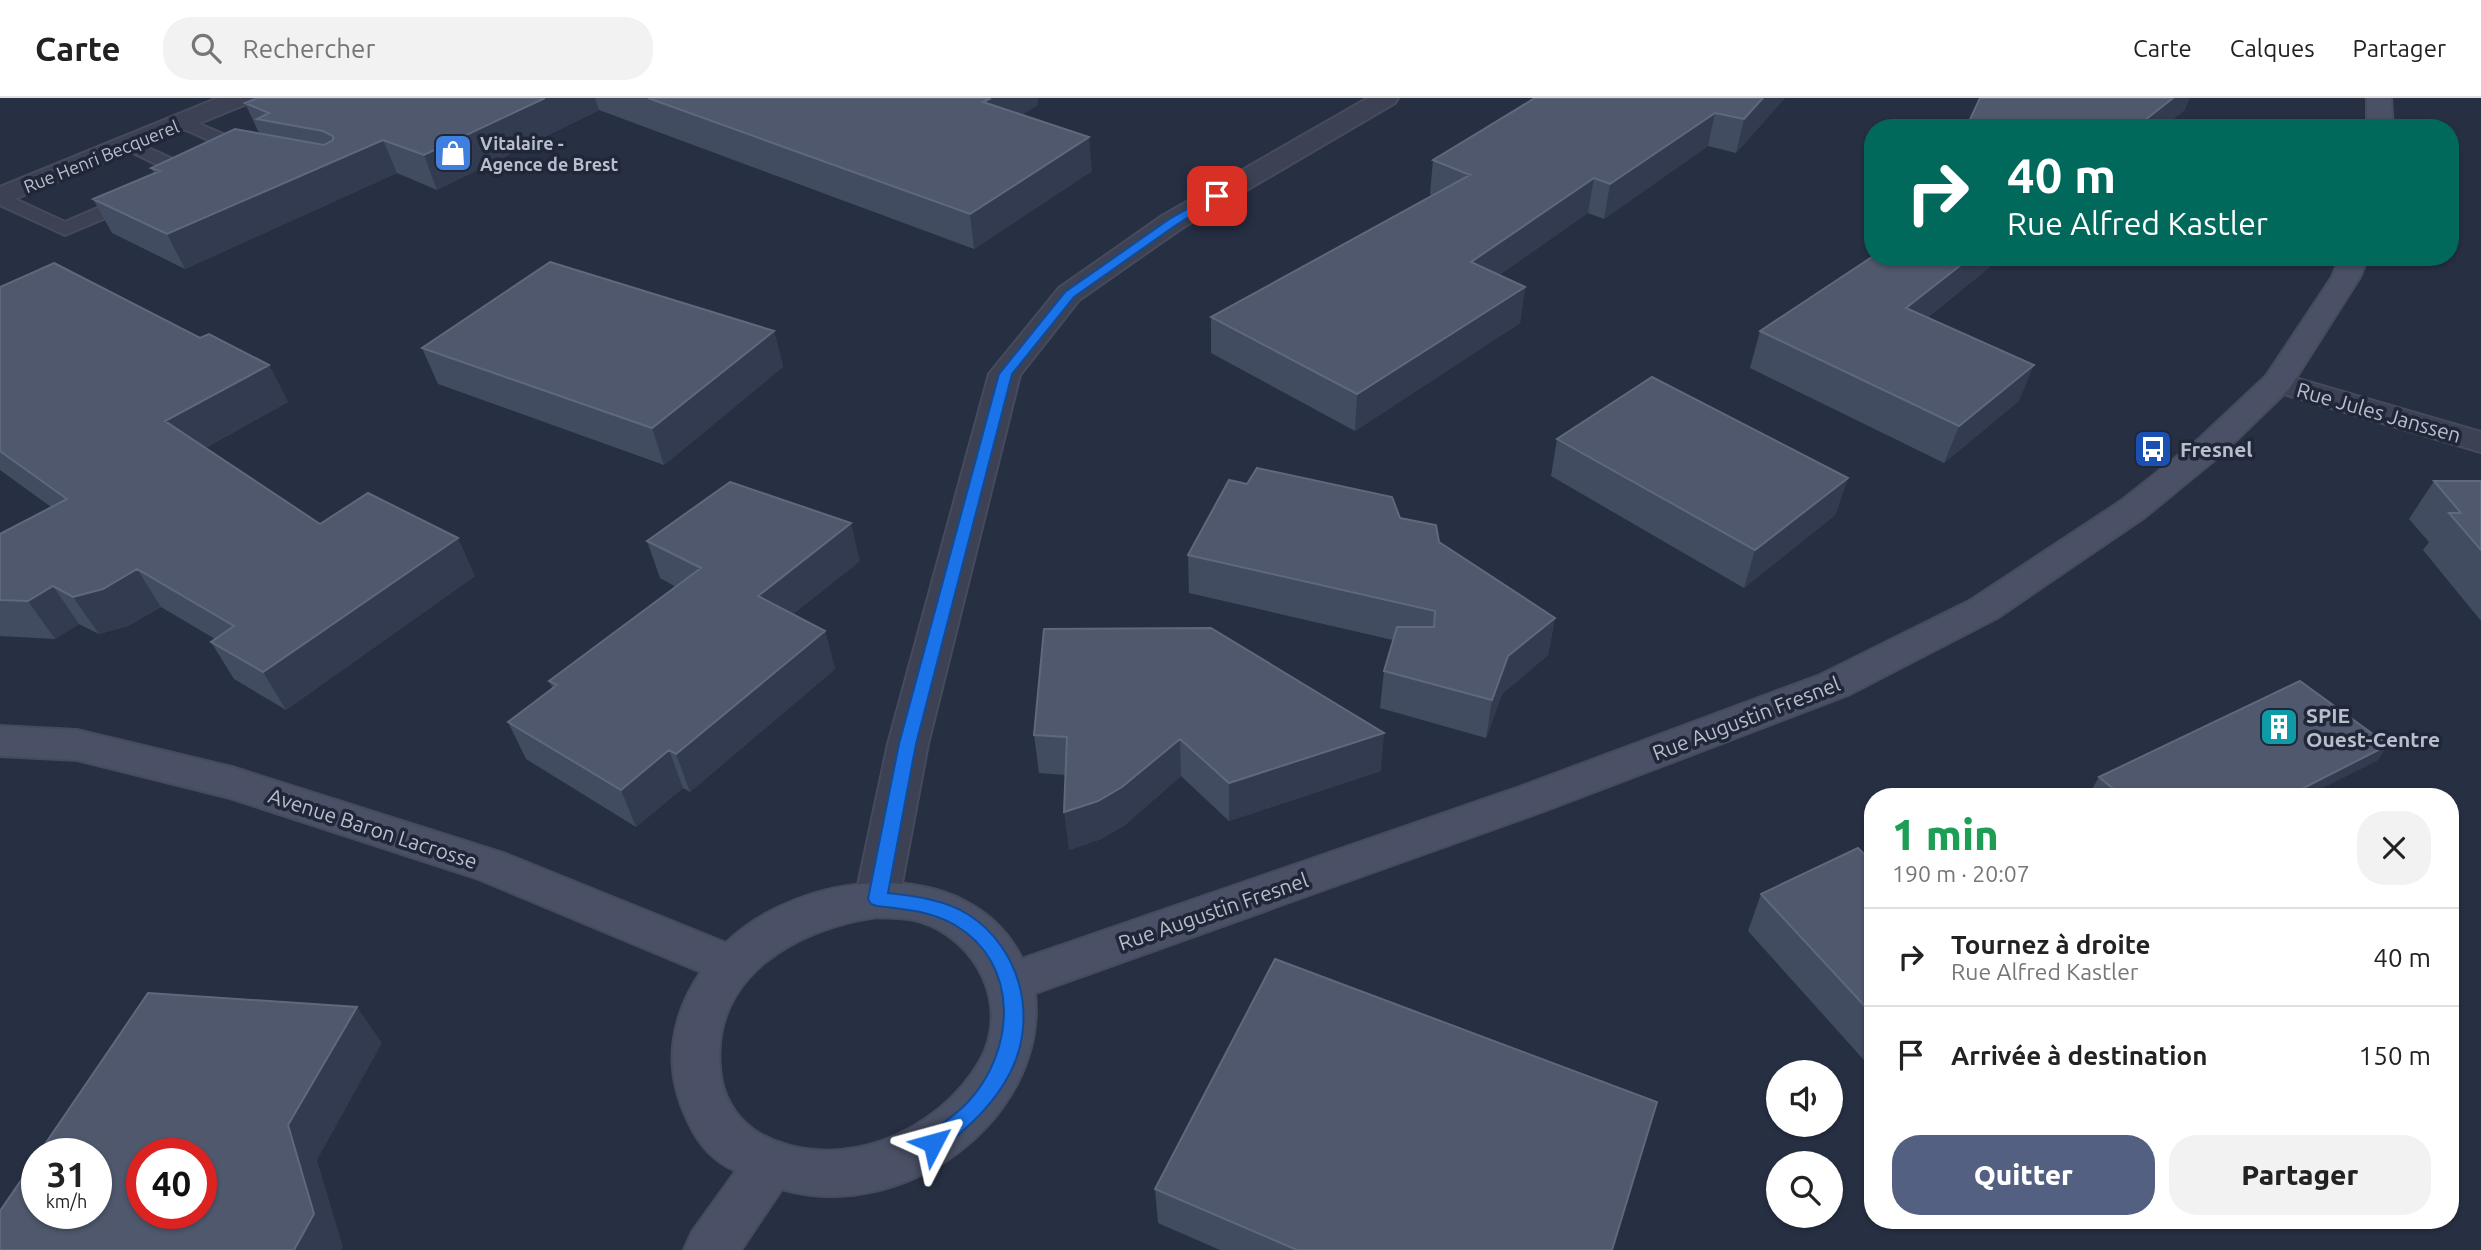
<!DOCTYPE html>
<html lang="fr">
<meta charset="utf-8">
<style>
:root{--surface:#fff;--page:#f2f2f2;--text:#222;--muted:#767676;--line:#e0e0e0;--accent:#546082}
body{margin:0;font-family:Ubuntu,sans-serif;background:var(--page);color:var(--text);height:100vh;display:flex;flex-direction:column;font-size:26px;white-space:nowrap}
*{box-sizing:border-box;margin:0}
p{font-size:23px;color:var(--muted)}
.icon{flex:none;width:38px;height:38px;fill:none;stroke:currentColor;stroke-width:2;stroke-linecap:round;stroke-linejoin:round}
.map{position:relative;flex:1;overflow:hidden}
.drawer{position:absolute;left:1864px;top:690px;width:595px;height:441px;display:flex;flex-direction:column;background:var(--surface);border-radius:28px;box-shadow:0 2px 5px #0004}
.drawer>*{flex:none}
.top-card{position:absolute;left:1864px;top:21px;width:595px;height:147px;border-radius:28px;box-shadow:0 2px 5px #0004;background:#00695c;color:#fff;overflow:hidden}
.buttons{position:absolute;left:1766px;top:962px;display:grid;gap:14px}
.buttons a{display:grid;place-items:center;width:77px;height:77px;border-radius:50%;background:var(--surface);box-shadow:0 2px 5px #0004;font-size:35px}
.speed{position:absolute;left:21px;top:1040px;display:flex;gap:14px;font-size:35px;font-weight:700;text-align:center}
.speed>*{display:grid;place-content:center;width:91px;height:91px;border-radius:50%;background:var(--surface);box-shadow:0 2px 5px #0004;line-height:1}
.speed small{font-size:18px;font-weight:400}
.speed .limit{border:10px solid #d22;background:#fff;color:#111}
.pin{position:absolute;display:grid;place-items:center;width:60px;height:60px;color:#fff;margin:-30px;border-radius:14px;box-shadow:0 4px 10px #0006}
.me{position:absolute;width:77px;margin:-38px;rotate:51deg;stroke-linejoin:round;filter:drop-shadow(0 0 5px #0008)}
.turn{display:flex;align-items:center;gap:24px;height:147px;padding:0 28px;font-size:32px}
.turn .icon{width:91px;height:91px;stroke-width:2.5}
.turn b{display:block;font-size:49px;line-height:60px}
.round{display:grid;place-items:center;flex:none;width:74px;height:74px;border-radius:28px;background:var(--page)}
.overview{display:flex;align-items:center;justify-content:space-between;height:119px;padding:0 28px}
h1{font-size:42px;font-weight:800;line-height:52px;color:#1e9e55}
.cta{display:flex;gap:14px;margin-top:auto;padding:14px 28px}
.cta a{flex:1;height:80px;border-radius:28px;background:var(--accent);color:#fff;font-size:28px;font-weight:800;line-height:80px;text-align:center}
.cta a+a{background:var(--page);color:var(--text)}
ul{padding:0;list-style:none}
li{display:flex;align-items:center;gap:21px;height:98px;padding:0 28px;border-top:2px solid var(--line)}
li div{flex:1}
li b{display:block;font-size:26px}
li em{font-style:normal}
header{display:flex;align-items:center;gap:42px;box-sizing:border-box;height:98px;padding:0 35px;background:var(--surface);border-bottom:2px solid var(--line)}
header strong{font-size:33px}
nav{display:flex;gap:38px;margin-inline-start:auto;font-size:24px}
.search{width:490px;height:63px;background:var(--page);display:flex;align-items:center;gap:18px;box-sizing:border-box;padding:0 24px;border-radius:28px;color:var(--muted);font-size:26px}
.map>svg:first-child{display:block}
</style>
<header>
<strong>Carte</strong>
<div class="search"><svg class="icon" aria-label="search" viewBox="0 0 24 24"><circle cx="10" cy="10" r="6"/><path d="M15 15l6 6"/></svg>Rechercher</div>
<nav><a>Carte</a><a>Calques</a><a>Partager</a></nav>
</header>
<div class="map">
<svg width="2481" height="1152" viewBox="0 0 2481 1152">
<rect width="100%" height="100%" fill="#272f43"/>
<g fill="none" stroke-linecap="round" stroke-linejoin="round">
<defs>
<path id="lane" d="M183 19 256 50 259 54 256 58H244L177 28 174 24Z
M129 41 197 72 200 76 192 82H180L178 77 123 50 120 46Z
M0 94 65 124 125 98 132 96 141 102 139 106 65 137 0 107Z"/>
<path id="street" d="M218 0H252L249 5 0 107V89Z
M1368 0H1398L1395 5 1182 130 1079 202 1020 277 928 646 899 801 893 814 877 819 861 814 855 801 888 646 989 276 1059 190 1162 118Z
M2278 275 2481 334V354L2267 291 2262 284 2267 277Z"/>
<path id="secondary" d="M2367 0H2391L2393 30H2367Z
M2340 159H2368L2360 179 2289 291 2223 355 2145 419 1997 520 1848 597 1544 713 1035 895C1048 1022 901 1127 782 1091L741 1152H684L692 1134 736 1073C713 1063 698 1046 688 1023 663 972 669 921 701 874L476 780 230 700 77 662 0 658V628L77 632 232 669 506 756 726 845C801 772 969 753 1022 861L1514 691 1820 577 1971 502 2121 403 2199 341 2266 278 2332 179ZM877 819C891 820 906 819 919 823 977 841 1011 908 980 963 938 1036 837 1078 760 1036 736 1022 722 998 720 971 711 878 797 830 877 819Z"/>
</defs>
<use href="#lane" stroke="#454b5c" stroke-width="4"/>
<use href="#street" stroke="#454b5c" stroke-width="4"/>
<use href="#secondary" stroke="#454b5c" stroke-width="4"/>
<use href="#lane" fill="#3c4253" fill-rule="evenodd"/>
<use href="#street" fill="#3c4253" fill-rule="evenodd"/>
<use href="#secondary" fill="#4a5066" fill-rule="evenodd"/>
</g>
<path fill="#424c61" d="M258 0H1038V7L1021 17 1092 73 974 151 599 12 437 92 397 75 185 171 112 135 93 101 154 75 151 70 259 35 245 5Z
M1785 0 1736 55 1708 48 1604 121 1588 115 1499 177 1525 189 1520 225 1355 333 1211 255V219L1432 97 1430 96 1433 62Z
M2002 159 1927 220 2019 303 1944 365 1750 270 1760 233Z
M0 189 200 240 269 267 288 304 205 350 320 426 475 478 286 612 234 581 211 544 215 541 161 509 128 528 99 536 79 526 55 541 0 538V436L51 409 0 372Z
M774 233 783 269 664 367 438 286 422 250Z
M1557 341 1848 380 1835 417 1744 490 1551 378Z
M2434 383H2481V523L2423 452 2429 444 2409 421Z
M647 443 860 463 793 516 825 533 835 571 690 694 683 690 636 729 526 661 508 624 553 591 549 583 676 489 660 480Z
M1439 444 1555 520 1548 557 1502 596 1486 640 1380 610 1384 573 1393 542 1189 495 1188 457Z
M1044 531 1381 673 1229 723 1181 678 1125 727 1101 741 1069 752 1066 677 1039 675 1034 637Z
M2378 662 2306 698H2097L2091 693 2099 679Z
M1872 764V971L1748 833 1761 796Z
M1155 1091 1612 1152H1220L1158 1125Z"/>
<path fill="#323b50" d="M545 0H595L599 12 437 92 424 57Z
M991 0H1038V7L987 38 983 4Z
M1763 0H1785L1736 55 1744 21Z
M2173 0H2190L2185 12 2163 30H2135Z
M1715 15 1708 48 1604 121 1610 86Z
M1089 39 1092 73 974 151 970 116Z
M383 42 397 75 185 171 167 136Z
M1594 80 1588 115 1467 199 1471 164Z
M1971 159H2002L1894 246 1906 210Z
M1525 189 1520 225 1355 333 1357 296Z
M774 233 783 269 664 367 652 330Z
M269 267 288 304 186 360 165 323Z
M2034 267 2019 303 1944 365 1959 328Z
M1848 380 1835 417 1744 490 1755 452Z
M851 425 860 463 769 535 758 498Z
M458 440 475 478 286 612 263 574Z
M137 471 161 509 128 528 99 536 73 499Z
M53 488 79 526 55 541 28 503Z
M1555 520 1548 557 1502 596 1486 640 1492 602 1508 558Z
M825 533 835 571 690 694 676 656Z
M1384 635 1381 673 1229 723V685Z
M1180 641 1181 678 1125 727 1101 741 1069 752 1064 714Z
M2388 647 2378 662 2306 698H2288Z
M669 652 683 690 636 729 621 692Z
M357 909 382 945 317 1062 343 1149 341 1152H294L288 1027Z"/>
<path fill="#4f586d" stroke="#5f687c" stroke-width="2" fill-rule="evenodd" d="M258 0H545L424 57 383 42 167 136 93 101 160 73 151 70 235 31 324 47 333 42V38L323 33 257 21 269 15 245 5Z
M648 0H991L983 4 1089 39 970 116Z
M1535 0H1763L1744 21 1715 15 1610 86 1594 80 1471 164 1525 189 1357 296 1211 219 1470 77 1433 62Z
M1980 0H2173L2135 30H1966Z
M1872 159H1971L1906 210 2034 267 1959 328 1760 233Z
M550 164 774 233 652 330 422 250Z
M54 165 200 240 209 236 269 267 165 323 320 426 368 395 458 440 263 574 211 544 234 528 137 471 103 491 73 499 53 488 28 503 0 502V436L67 401 0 353V189Z
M1652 279 1848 380 1755 452 1557 341Z
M1257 370 1392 399 1400 420 1436 427 1439 444 1555 520 1508 558 1492 602 1384 573 1397 529H1434L1435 513 1188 457 1229 382 1247 386Z
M2434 383H2481V452L2449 415H2461Z
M730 384 851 425 758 498 825 533 676 656 669 652 621 692 508 624 557 587 549 583 701 470 647 443Z
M1211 530 1384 635 1229 685 1180 641 1122 689 1098 703 1064 714 1067 639 1034 637 1044 531Z
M2300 583 2388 647 2288 698H2122L2099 679Z
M1858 750 1872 764V916L1761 796Z
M1275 861 1657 1004 1612 1152H1297L1155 1091Z
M148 895 357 909 288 1027 314 1116 294 1152H0V1113L37 1059V1115H96V1055H39ZM142 1055H201V1115H142Z"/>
<path fill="#1a73e8" stroke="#114b97" stroke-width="2" d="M1213 96 1223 98 1176 127 1074 199 1012 276 916 646 888 795C915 798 946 802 969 817 1020 850 1038 918 1011 973 995 1006 969 1028 941 1052L933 1054 926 1052 923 1045 926 1038C940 1027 956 1017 968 1004 1015 953 1021 866 955 827 931 813 904 811 877 808L871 806 868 801 899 646 999 276 1065 194 1168 122Z"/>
<defs>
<symbol id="shop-square" viewBox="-11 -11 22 22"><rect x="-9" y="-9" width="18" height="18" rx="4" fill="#3f7fe0" stroke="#202738"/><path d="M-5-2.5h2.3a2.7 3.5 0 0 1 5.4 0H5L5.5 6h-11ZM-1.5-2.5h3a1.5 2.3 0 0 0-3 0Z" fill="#fff"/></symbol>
<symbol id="bus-square" viewBox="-11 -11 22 22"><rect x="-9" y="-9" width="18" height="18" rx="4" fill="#1a4fb4" stroke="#202738"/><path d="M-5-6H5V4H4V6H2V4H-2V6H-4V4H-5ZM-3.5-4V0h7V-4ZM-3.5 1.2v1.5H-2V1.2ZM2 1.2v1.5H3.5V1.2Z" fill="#fff"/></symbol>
<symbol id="building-square" viewBox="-11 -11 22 22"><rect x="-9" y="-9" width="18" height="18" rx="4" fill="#0f9aa8" stroke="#202738"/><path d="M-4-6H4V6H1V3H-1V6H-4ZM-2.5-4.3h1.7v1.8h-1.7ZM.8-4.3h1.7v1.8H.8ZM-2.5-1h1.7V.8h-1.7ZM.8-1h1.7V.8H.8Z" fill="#fff"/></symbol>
</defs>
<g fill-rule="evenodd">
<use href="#shop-square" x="431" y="33" width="44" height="44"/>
<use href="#bus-square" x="2131" y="329" width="44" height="44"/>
<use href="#building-square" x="2257" y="607" width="44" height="44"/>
</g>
<g text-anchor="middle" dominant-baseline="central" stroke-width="7" stroke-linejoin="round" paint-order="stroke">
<g font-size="18" font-weight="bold" fill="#b9becc" stroke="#202738" text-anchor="start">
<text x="480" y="45">Vitalaire -<tspan x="480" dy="21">Agence de Brest</tspan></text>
</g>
<g font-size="18" fill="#b9becc" stroke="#202738">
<text transform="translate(101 58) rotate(-22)">Rue Henri Becquerel</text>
</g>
<g font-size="21" fill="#b9becc" stroke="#202738">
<text transform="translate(2379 314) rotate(16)">Rue Jules Janssen</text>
<text transform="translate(1746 620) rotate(-21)">Rue Augustin Fresnel</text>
<text transform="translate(373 730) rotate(18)">Avenue Baron Lacrosse</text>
<text transform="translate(1213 813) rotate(-19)">Rue Augustin Fresnel</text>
</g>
<g font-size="21" font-weight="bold" fill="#b9becc" stroke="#202738" text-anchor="start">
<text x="2180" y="351">Fresnel</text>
<text x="2306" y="617">SPIE<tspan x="2306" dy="24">Ouest-Centre</tspan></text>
</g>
</g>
</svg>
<div class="buttons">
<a><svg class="icon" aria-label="sound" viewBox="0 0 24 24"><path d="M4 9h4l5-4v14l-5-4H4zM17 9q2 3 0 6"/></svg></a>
<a><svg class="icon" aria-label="search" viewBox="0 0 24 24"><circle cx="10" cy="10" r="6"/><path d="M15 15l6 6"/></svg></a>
</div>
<div class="speed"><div>31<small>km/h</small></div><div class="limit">40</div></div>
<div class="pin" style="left:1217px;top:98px;background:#d93025"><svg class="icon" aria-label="arrive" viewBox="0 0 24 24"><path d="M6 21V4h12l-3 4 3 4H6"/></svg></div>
<svg class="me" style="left:933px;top:1045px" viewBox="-20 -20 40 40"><path d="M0-17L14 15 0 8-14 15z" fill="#1a73e8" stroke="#fff" stroke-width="4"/></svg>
<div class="top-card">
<div class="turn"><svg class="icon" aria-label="right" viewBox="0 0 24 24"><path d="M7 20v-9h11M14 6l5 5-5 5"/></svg><div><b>40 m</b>Rue Alfred Kastler</div></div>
</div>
<section class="drawer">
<div class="overview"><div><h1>1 min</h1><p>190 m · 20:07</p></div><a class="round"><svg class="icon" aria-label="close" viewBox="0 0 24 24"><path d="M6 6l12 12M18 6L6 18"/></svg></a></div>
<ul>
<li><svg class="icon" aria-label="right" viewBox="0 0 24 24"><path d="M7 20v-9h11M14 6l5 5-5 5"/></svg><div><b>Tournez à droite</b><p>Rue Alfred Kastler</p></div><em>40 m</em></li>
<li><svg class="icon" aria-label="arrive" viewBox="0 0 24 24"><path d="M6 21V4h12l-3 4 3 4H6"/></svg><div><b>Arrivée à destination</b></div><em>150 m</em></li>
</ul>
<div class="cta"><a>Quitter</a><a>Partager</a></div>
</section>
</div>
